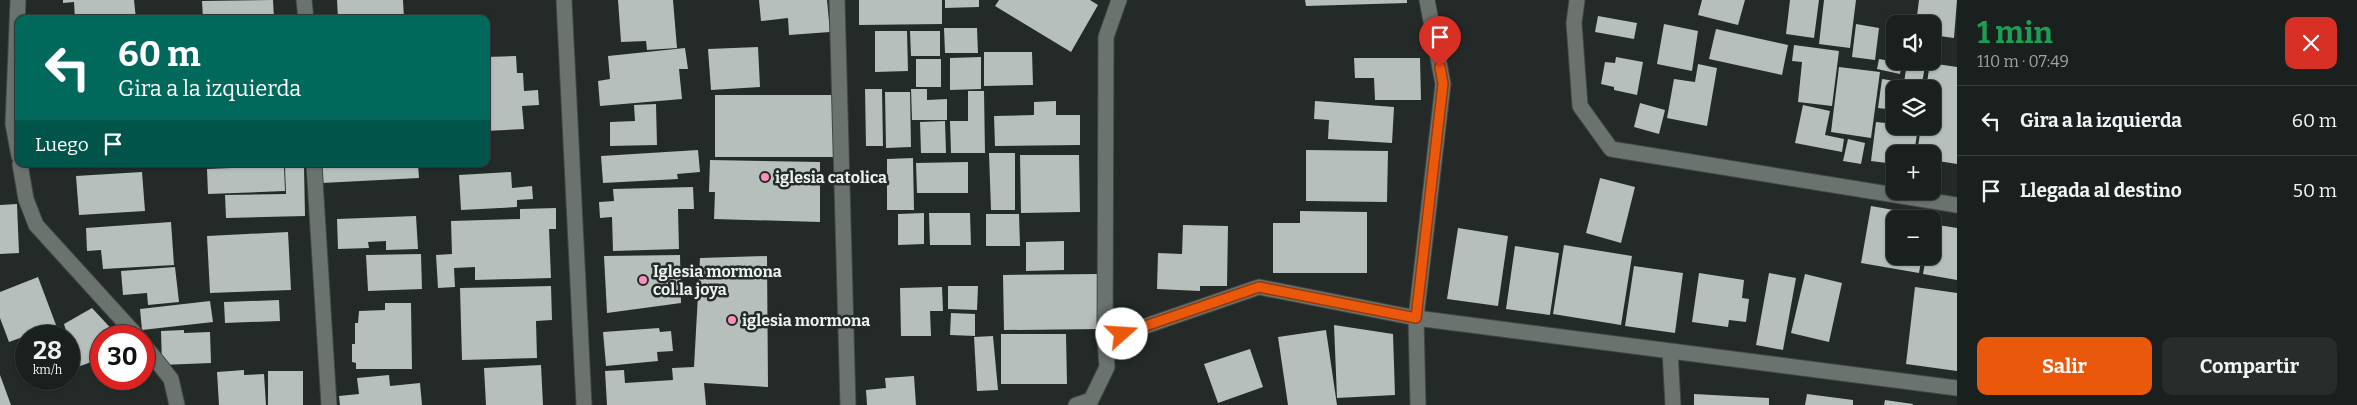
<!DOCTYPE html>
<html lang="es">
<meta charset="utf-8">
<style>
:root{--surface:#1a201d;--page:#272d2a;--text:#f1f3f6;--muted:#9fa3a4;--line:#383e3b;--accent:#ea580c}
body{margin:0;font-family:Bitter,serif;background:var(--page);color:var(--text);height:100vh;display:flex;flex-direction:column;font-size:19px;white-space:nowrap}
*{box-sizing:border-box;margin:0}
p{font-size:16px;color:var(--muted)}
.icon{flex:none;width:28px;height:28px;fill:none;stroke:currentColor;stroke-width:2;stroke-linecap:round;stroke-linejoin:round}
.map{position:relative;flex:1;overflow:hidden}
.sheet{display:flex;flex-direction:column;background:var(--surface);width:400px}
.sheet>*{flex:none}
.hud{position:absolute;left:15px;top:15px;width:475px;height:152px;border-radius:10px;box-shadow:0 1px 4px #0004,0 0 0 1px var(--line);background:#00695c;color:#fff;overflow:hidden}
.controls{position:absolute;left:1886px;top:15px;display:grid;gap:10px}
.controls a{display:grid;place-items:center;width:55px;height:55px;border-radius:10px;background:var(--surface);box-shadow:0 1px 4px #0004,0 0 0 1px var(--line);font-size:25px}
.speed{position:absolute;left:15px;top:325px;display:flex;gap:10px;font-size:25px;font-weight:700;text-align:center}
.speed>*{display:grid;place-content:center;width:65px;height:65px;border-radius:50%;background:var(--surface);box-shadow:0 1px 4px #0004,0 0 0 1px var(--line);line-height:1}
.speed small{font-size:12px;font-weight:400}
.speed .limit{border:8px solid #d22;background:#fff;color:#111}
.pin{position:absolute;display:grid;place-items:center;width:42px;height:42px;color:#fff;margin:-51px -21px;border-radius:50% 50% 50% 0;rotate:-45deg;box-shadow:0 0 5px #0007}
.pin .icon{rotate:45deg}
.me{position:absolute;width:55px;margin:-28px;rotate:71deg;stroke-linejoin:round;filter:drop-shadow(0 0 4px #0008)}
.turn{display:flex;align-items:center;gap:18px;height:105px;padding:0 20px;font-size:22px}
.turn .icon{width:65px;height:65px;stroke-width:2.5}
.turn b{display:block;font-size:35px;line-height:42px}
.then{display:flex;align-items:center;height:48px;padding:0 20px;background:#0003;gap:10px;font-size:19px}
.round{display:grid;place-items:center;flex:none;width:52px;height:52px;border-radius:10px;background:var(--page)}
.summary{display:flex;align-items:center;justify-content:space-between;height:85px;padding:0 20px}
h1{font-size:30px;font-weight:700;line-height:38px;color:#1e9e55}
.action{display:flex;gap:10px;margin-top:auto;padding:10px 20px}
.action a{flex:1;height:58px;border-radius:10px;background:var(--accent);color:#fff;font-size:20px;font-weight:700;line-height:58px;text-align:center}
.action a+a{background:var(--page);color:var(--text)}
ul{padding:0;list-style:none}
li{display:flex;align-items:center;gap:15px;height:70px;padding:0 20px;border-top:1px solid var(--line)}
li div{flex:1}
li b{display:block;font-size:19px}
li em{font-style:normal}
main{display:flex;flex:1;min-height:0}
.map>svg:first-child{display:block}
</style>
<main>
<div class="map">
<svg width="1957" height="405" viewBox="0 0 1957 405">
<rect width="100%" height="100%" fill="#232a27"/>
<path fill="#b6bfbb" d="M63 0H134L136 19H75L74 2 63 3Z
M273 0 274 19H203L202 1Z
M337 0H403L404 19H338Z
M618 0H673L677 48 647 50 646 41 621 42Z
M759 0H827L830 32 789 35 788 18 761 21Z
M859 0H942V24L859 25Z
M945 0H979V7L945 8Z
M999 0H1090L1098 5 1071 52 995 6Z
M1305 0H1407V3L1306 6Z
M1702 0H1745L1738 25 1698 15Z
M1790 0H1819L1814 38 1786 34Z
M1824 0H1856L1850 48 1819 44Z
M1919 0H1957L1954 38 1932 35V24H1916Z
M1598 16 1637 23 1634 39 1595 32Z
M1664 24 1698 31 1692 71 1657 64Z
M1856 24 1879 28 1875 60 1852 57Z
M944 28H977L978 53H945Z
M1716 29 1788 45 1782 75 1709 59Z
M875 31H907L908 71 875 72Z
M910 31H940V56H911Z
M1794 45 1839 51 1832 106 1798 102 1802 62 1792 61Z
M758 47 760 87 711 90 708 49Z
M685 48 688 69H679L682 99 600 106 598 81 610 79 608 56Z
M984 52H1032L1033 85 984 86Z
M516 56 517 73H523L524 91 538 90 539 105 522 106 524 129 486 131V57Z
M981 57V89L950 90V58Z
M1616 57 1643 62 1637 95 1614 90V87L1601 84 1605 62 1615 63Z
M1354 58H1420L1421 100H1375L1374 78H1355Z
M916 59H941V87H916Z
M1879 59 1902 63 1900 74 1877 69Z
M1907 63 1925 66 1921 89H1903Z
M1930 63 1957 67V164L1932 160V154H1917L1921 126H1932V89H1926Z
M1698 64 1717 68 1707 126 1667 118 1674 79 1695 82Z
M1839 67 1880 72 1871 138 1831 132Z
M1882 79 1902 82 1901 89H1895V110L1878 108Z
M865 89H882L883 146H866Z
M911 89H927V100L947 99V120H912Z
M968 91H984L985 153H951L950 121H968Z
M885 92H910L911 147 886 148Z
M715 95H834V157H715Z
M1056 101V115H1080V145L995 146 994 116 1034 115V102Z
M1315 101 1394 107 1392 143 1328 139 1329 120 1314 119Z
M1640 103 1665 110 1659 134 1634 127Z
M656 104 657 145 610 146V122L635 121 634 105Z
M1803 105 1830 111 1825 135 1844 139 1842 152 1795 143Z
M945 121 946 153H921L920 122Z
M1876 122 1895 124V126L1918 127 1914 154H1895V164L1871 161Z
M1848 139 1865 143 1861 164 1843 161Z
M698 150 700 172 677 174 678 179 603 183 601 156Z
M1306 150 1388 151 1387 202 1306 201Z
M989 153H1015V210H991Z
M1020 155H1079L1080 212 1021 213Z
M913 158 914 210H887V159Z
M710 160 820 162V222L714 219 715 192H709Z
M968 162V193H917L916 163Z
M320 164H418L419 178 322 183Z
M284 166 285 191 208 194 207 169Z
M304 166 305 216 226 218 225 195 286 194 285 167Z
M142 172 145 211 79 215 76 176Z
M511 172 512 188 532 186 533 199 517 200V207L461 210 459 175Z
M1600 178 1635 187 1621 243 1586 233Z
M693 187 694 209H678L679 249 613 251 612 217 600 218 599 202 614 201 613 189Z
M17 204 19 253 0 254V205Z
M1871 206 1928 216V219H1895V256H1922L1919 273 1861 263Z
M556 208V229H549L551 278 475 280V267L454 268 455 287 438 288 436 255 452 254 451 221 520 219V209Z
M1300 211 1367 212V273H1273V223H1300Z
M924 213V244L898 245V214Z
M929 213H970L971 245H930Z
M986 214H1019L1020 246H986Z
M416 216 418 249 386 250V241L368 242 369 248 338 249 337 219Z
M171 222 174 265 103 269 101 250 87 251 86 228Z
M1932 224 1957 228V280L1923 274 1926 256H1932Z
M1183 225 1228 226 1227 286H1200V291L1157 289 1158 253 1182 254Z
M1458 228 1508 236 1498 306 1447 299Z
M288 232 291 290 210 293 207 236Z
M1064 241V270L1026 271V242Z
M1564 245 1632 256 1621 325 1553 314Z
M1515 246 1559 253 1550 315 1506 309Z
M421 254 422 289 368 291 366 255Z
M680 255 681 303 607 313 604 256Z
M767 256 768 387 704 383 706 405H607L605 371 624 370 625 383 673 380 672 368 694 367 700 258Z
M1634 266 1683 273 1675 333 1625 326Z
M175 267 179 302 148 305 147 293 123 295 121 271Z
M1699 273 1744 280 1742 298 1749 299 1746 322 1729 320 1728 327 1692 322Z
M1769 273 1796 278 1783 350 1756 345Z
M1099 274 1101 329 1004 330 1003 275Z
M1805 274 1842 283 1829 342 1791 333Z
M38 277 56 325 9 342 0 318V292Z
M551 286 552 320 536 321 537 358 462 360 460 288Z
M948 286H978L977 310 948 309Z
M942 287 943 311H930L931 336H901L900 288Z
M1915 287 1957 293V371L1906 364Z
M279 300 280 321 225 323 224 302Z
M210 301 213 322 142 330 140 309Z
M385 303H411L412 369H356V363L352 362V344H355V323H358L359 311 385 310Z
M92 308 118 336H101V346L93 349 97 360 69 370V341L64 324Z
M951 313 975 314V336L950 335Z
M1334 325 1393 334 1395 395 1337 398Z
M659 328 660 332 671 331 673 351 657 352 658 361 606 366 603 332Z
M184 330V333L210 332 211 363 162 365 161 331Z
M1326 330 1337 405H1288L1278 337Z
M1001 334H1066L1067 384H1001Z
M993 336 998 390 977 391 974 337Z
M1250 349 1263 387 1218 403 1204 364Z
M541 365 543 405H486L484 368Z
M244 370V375L264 374 266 405H219L217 372Z
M268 371H303V405H268Z
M0 375 11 405H0Z
M389 375 390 386 420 383 422 405H340L339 396 359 394 357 378Z
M914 376 916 405H867L866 390 886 388 885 378Z
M1694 394 1769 398V405H1694Z
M1807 394 1853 400V405H1805Z
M1885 400 1913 404V405H1884Z"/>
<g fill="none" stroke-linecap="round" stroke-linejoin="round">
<defs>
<path id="street" d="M18 0 13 124 19 156
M304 0 306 19
M564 0 584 405
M837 0 848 405
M1577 0 1574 23 1580 106 1611 149 1957 205
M20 164 26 199 36 225 137 336
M314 164 329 405
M1105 340 1259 287 1416 318 1957 388
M144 345 171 379 177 405
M1670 351 1673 405
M1076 405 1091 400 1107 367 1105 340 1106 37 1119 0
M1418 405 1416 318 1443 84 1427 0"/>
</defs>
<use href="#street" stroke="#424846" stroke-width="17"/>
<use href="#street" stroke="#6b736f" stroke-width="15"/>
</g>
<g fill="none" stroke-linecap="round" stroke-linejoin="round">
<defs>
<path id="route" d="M1122 334 1259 287 1416 318 1443 84 1440 67"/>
</defs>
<use href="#route" stroke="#983908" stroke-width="12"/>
<use href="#route" stroke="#ea580c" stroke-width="9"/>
</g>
<g fill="#fe8ebd" stroke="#232a27" stroke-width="2">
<circle cx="765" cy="177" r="5"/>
<circle cx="643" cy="280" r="5"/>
<circle cx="732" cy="320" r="5"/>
</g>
<g text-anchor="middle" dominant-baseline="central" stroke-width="5" stroke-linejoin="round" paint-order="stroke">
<g font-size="16" font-weight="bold" fill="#edf2f0" stroke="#232a27" text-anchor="start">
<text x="775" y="177">iglesia catolica</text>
<text x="653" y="271">Iglesia mormona<tspan x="653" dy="18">col.la joya</tspan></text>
<text x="742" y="320">iglesia mormona</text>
</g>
</g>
</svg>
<div class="controls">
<a><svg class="icon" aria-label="sound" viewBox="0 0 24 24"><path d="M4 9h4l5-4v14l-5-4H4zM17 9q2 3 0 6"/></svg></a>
<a><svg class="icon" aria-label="layers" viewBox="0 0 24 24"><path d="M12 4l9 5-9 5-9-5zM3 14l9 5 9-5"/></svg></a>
<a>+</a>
<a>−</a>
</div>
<div class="speed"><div>28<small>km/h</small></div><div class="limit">30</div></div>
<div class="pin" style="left:1440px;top:67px;background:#d93025"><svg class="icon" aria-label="arrive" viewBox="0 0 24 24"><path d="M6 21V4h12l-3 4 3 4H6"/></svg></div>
<svg class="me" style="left:1122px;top:334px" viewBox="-20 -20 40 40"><circle r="19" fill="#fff"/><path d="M0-13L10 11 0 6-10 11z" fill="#ea580c"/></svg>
<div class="hud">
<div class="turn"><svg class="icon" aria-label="left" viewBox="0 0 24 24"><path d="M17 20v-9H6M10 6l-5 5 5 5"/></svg><div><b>60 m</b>Gira a la izquierda</div></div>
<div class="then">Luego<svg class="icon" aria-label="arrive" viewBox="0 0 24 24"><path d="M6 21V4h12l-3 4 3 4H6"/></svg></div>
</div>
</div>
<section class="sheet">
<div class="summary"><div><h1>1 min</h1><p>110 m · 07:49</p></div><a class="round" style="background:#d93025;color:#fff"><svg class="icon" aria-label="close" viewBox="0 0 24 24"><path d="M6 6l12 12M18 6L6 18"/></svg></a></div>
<ul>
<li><svg class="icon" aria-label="left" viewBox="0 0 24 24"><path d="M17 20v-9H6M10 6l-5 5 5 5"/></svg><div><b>Gira a la izquierda</b></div><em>60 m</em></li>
<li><svg class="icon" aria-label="arrive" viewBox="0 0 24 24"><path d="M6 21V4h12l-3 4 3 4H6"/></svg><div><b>Llegada al destino</b></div><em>50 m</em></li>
</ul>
<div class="action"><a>Salir</a><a>Compartir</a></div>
</section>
</main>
